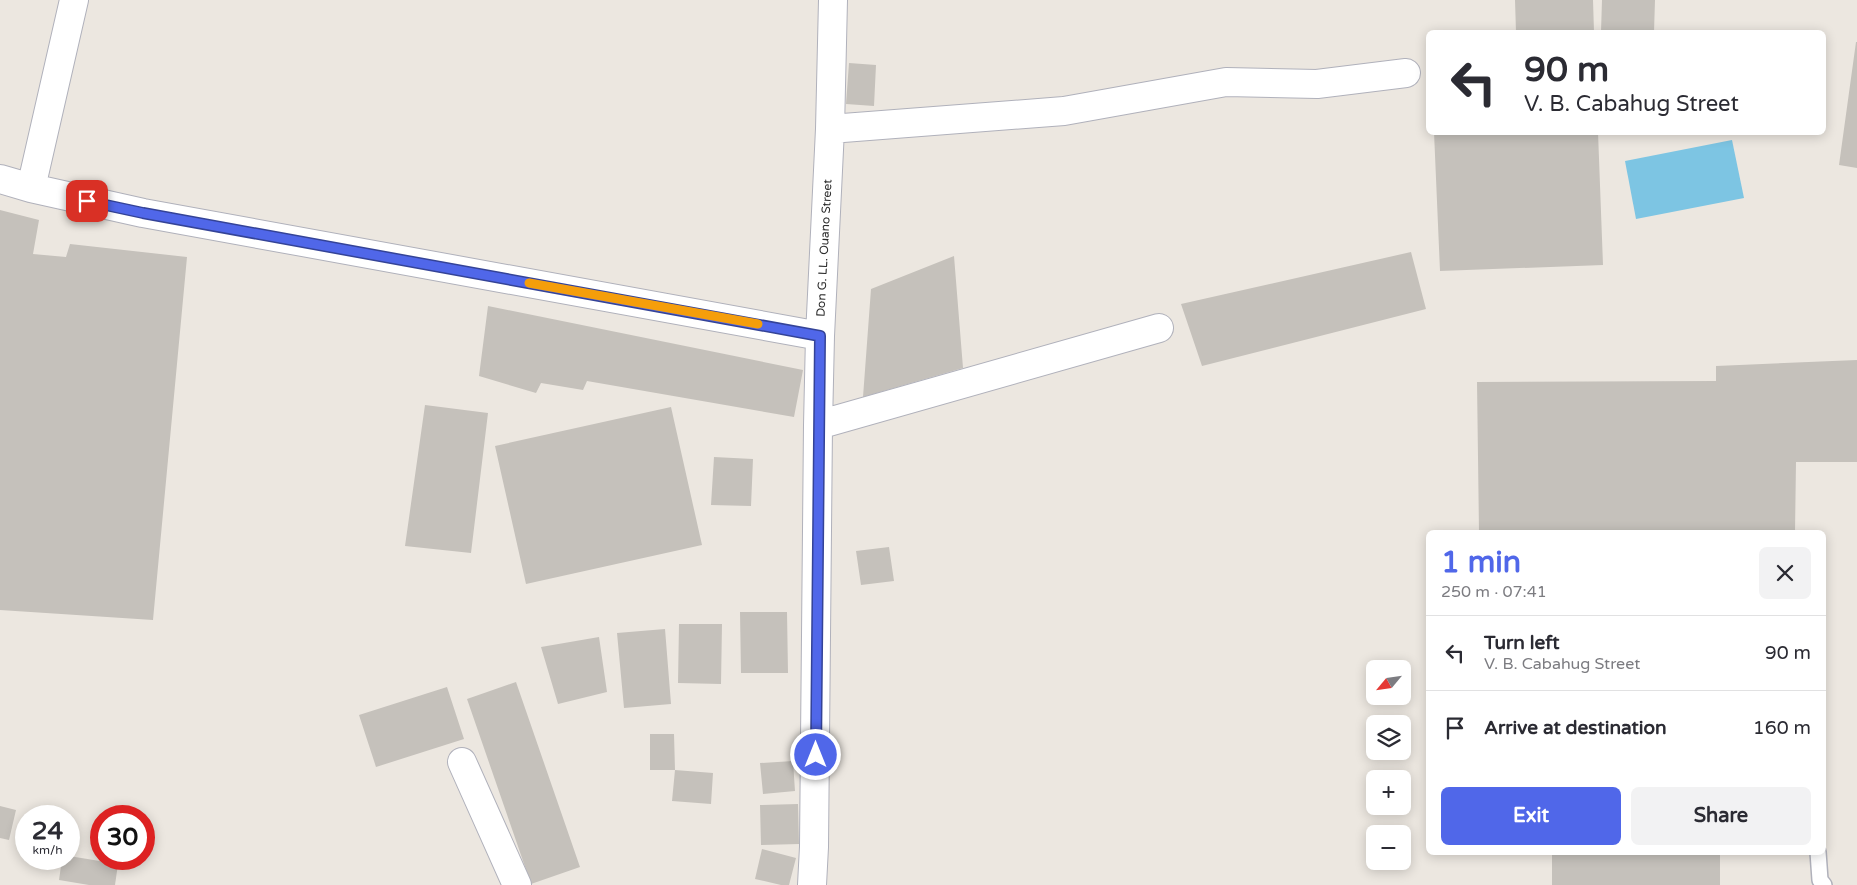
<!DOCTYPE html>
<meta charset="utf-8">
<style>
:root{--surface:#fff;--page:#f2f2f3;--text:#2b2b33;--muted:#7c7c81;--line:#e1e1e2;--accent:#5067e9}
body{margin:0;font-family:"Varela Round",sans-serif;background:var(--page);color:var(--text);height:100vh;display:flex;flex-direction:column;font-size:19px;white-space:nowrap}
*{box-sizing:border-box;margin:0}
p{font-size:16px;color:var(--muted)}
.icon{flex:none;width:28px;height:28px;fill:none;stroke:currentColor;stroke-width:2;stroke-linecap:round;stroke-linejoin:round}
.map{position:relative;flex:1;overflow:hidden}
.details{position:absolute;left:1426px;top:530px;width:400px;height:325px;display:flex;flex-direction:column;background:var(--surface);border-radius:8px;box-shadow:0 2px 12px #0003}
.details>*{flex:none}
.hud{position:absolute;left:1426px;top:30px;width:400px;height:105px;border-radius:8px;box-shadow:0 2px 12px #0003;background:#fff;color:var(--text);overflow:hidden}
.needle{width:32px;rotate:241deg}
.fabs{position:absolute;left:1366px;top:660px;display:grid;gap:10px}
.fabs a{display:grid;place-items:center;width:45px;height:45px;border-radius:8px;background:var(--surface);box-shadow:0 2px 12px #0003;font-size:25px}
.speed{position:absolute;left:15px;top:805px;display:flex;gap:10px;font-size:25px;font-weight:700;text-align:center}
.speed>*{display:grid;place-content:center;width:65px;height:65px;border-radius:50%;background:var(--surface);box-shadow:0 2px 12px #0003;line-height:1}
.speed small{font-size:12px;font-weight:400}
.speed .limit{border:8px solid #d22;background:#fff;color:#111}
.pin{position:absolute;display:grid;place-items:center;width:42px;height:42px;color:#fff;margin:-21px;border-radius:10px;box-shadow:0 2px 8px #0006}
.me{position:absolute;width:55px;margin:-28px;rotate:0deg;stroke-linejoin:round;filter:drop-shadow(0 0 4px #0008)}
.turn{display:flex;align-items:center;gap:18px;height:105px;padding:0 15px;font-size:22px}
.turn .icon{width:65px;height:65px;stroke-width:2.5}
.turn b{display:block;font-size:35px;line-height:42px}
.round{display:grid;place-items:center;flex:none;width:52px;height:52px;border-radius:8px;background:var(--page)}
.summary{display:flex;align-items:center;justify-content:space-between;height:85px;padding:0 15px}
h1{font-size:30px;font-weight:700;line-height:38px;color:var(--accent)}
.primary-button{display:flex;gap:10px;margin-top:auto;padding:10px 15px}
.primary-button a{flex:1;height:58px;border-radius:8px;background:var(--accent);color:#fff;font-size:20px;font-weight:700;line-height:58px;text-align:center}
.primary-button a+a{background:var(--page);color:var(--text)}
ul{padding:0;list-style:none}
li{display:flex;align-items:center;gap:15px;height:75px;padding:0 15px;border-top:1px solid var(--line)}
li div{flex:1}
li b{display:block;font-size:19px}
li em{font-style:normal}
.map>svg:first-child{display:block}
</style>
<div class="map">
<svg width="1857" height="885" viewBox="0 0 1857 885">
<rect width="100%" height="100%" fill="#ece7e0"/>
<path fill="#7dc5e3" d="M1732 140 1744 198 1636 219 1625 161Z"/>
<path fill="#c5c1bb" d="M1515 0H1593L1594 32H1516Z
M1602 0H1655L1654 32H1601Z
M1856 42H1857V168L1839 165Z
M849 63 876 65 874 106 846 104Z
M1434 132H1598L1603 265 1440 271Z
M0 210 39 220 33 254 66 257 70 244 187 257 153 620 0 610Z
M1411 252 1426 309 1202 366 1181 304Z
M954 256 963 368 863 397 871 289Z
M488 306 803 370 794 417 587 381 583 390 541 383 536 393 479 376Z
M1857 360V462H1796L1795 532H1479L1477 382 1716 381V366Z
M425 405 488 413 471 553 405 546Z
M671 407 702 545 526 584 495 446Z
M714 457 753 459 751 506 711 505Z
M889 547 894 581 861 585 856 551Z
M740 612H787L788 673H741Z
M679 624H722L721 684 678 683Z
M665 629 671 704 624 708 617 633Z
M599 637 607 692 558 704 541 647Z
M516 682 580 867 531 884 467 699Z
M447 687 464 739 376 767 359 715Z
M650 734H674L675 770H650Z
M793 761 795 791 763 794 760 763Z
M675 770 713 773 711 804 672 801Z
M798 804 799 844 761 845 760 805Z
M0 806 16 810 9 840 0 838Z
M762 849 796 858 789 885H781L755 879Z
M1552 852H1720V885H1552Z
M69 856 118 864 115 885H89L59 880 62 859H69Z"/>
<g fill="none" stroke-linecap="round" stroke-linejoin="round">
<defs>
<path id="lane" d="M1818 852 1820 880 1824 885"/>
<path id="street" d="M830 129 1064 111 1226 82 1317 84 1406 73
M0 179 31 188 143 213 820 336
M31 188 74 0
M818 425 1159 328
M462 762 517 885
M812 885 814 847 818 425 820 336 830 129 833 0"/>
</defs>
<use href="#lane" stroke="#b0b1bb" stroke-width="18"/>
<use href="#street" stroke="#b0b1bb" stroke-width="30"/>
<use href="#lane" stroke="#fff" stroke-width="15"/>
<use href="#street" stroke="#fff" stroke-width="28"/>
</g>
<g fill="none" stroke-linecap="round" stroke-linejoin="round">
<defs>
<path id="route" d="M87 201 143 213 820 336 816 755"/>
</defs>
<use href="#route" stroke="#344397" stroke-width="12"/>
<use href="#route" stroke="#5067e9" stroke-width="9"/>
<path stroke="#f59e0b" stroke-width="9" d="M529 283 758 324"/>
</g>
<g text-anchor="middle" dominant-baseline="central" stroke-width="4.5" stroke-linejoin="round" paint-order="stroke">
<g font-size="12" fill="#2c2c2c" stroke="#fff">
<text transform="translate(824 248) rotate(-87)">Don G. LL. Ouano Street</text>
</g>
</g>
</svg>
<div class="fabs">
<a><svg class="needle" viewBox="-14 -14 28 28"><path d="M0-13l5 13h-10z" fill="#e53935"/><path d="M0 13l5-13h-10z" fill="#7c7c81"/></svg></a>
<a><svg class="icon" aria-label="layers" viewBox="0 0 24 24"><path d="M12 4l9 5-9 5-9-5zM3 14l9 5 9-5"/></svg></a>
<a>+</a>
<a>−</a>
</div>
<div class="speed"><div>24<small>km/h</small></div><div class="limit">30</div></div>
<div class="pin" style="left:87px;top:201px;background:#d93025"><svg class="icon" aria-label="arrive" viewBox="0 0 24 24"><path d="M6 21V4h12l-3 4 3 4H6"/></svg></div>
<svg class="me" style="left:816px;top:755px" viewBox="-20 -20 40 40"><circle r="17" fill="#5067e9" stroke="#fff" stroke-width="3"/><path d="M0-11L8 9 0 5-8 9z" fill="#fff"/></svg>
<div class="hud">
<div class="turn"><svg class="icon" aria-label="left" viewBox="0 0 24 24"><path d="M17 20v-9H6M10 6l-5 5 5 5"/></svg><div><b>90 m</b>V. B. Cabahug Street</div></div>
</div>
<section class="details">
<div class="summary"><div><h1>1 min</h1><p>250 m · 07:41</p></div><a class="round"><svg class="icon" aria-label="close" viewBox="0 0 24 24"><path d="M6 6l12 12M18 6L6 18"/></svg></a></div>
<ul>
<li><svg class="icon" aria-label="left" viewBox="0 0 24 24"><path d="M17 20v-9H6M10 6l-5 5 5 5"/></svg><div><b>Turn left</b><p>V. B. Cabahug Street</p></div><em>90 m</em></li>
<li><svg class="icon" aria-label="arrive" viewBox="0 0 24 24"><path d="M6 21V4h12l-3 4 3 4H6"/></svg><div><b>Arrive at destination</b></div><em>160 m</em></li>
</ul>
<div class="primary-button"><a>Exit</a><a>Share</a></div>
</section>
</div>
